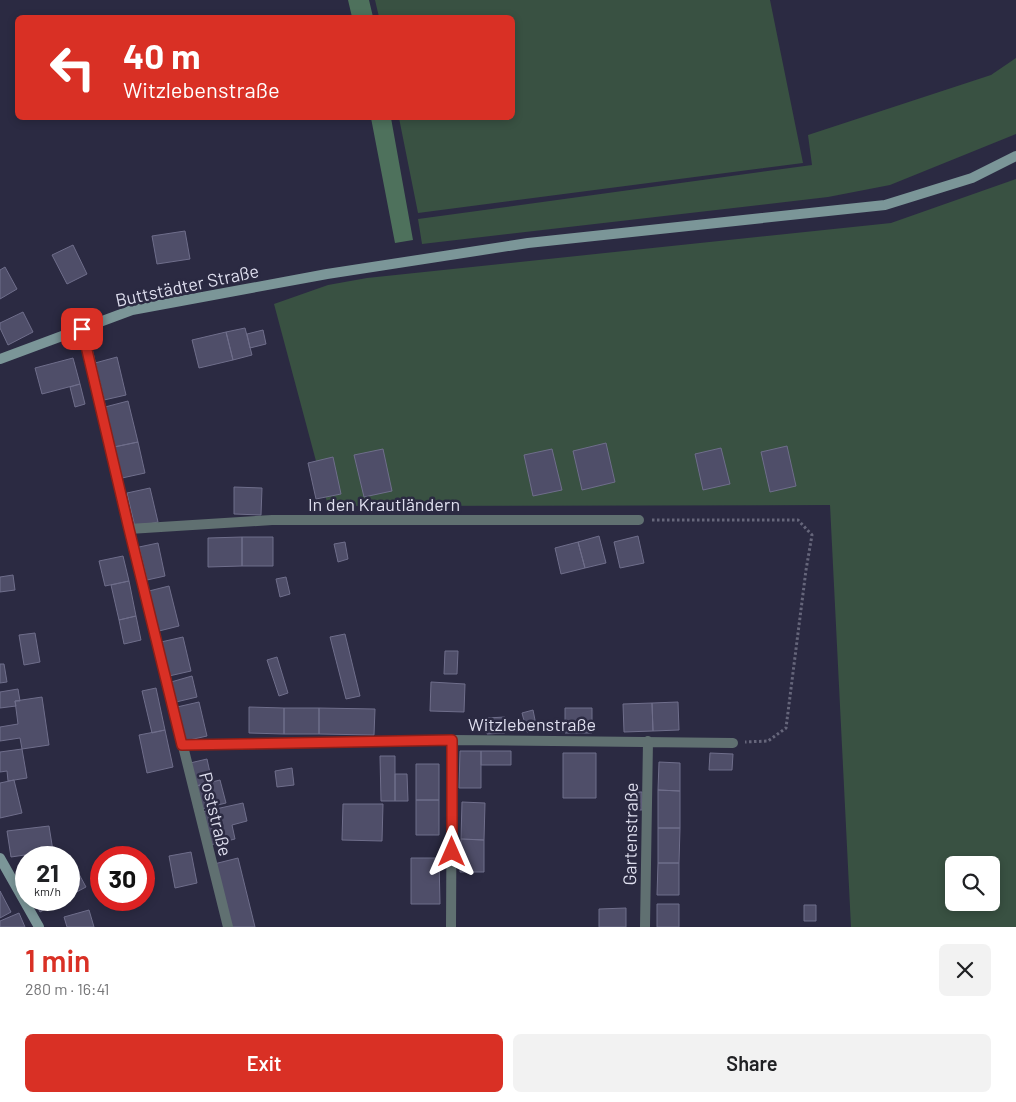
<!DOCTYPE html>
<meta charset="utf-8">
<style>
:root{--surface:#fff;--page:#f2f2f2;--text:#202124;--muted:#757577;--accent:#d93025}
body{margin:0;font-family:Barlow,sans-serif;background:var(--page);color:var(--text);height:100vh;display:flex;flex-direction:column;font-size:19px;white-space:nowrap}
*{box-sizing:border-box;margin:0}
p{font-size:16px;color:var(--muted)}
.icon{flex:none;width:28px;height:28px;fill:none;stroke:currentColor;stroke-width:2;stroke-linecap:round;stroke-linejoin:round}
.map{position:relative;height:927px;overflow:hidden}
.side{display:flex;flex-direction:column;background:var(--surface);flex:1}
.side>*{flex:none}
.guide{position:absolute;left:15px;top:15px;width:500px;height:105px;border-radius:8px;box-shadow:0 2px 8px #0003;background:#d93025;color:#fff;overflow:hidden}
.controls{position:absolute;left:945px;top:856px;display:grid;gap:10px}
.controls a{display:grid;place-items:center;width:55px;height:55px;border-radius:8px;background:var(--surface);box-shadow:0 2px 8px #0003;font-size:25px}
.speed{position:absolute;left:15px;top:846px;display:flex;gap:10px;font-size:25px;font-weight:700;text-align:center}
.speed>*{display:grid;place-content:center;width:65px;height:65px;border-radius:50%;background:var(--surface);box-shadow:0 2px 8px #0003;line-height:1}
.speed small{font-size:12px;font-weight:400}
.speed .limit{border:8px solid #d22;background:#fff;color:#111}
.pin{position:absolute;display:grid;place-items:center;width:42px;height:42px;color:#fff;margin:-21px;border-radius:10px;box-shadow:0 2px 8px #0006}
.me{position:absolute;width:55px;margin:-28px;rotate:0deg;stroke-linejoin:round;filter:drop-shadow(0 0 4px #0008)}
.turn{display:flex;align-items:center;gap:18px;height:105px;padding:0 25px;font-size:22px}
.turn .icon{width:65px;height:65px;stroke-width:2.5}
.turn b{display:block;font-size:35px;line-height:42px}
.round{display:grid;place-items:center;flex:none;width:52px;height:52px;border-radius:8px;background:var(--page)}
.summary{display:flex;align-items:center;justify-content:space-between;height:85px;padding:0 25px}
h1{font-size:30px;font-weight:600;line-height:38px;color:var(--accent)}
.button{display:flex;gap:10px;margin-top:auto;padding:10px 25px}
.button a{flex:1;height:58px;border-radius:8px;background:var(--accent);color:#fff;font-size:20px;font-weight:600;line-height:58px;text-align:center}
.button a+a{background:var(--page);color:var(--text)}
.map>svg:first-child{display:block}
</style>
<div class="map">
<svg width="1016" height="927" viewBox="0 0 1016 927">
<rect width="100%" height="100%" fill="#2b2a42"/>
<path fill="#395142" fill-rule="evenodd" d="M375 0H770L803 163 418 213 399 118H512V18L379 17Z
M1016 58V134L890 185 828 197 422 244 418 219 812 165 808 135 991 75Z
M1016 179V927H851L830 505 328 506 274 304 328 285 367 278 891 223ZM954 865H991V902H954Z"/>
<path fill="#4e715c" d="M348 0H369L373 17H352Z
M371 118H391L413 240 395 243Z"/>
<path fill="#4f4e69" stroke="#6f6e8b" d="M185 231 190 259 157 264 152 236Z
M73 245 87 274 67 284 52 255Z
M5 267 17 289 0 299V270Z
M23 312 33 332 8 345 0 328V323Z
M245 328 252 355 233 360 226 332Z
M263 330 266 344 250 348 247 334Z
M226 332 233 360 199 368 192 340Z
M117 357 126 395 104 400 95 363Z
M73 358 80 384 42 394 35 368Z
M80 384 85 404 75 407 70 387Z
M128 401 138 442 114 447 105 407Z
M138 442 145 473 122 478 114 447Z
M606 443 615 482 582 490 573 451Z
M787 446 796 486 770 492 761 452Z
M721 448 730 484 703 490 695 454Z
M383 449 392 491 364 497 354 455Z
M552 449 562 490 533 496 524 455Z
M333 457 341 494 316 499 308 463Z
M234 487 262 488 261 515 234 514Z
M150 488 158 522 135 527 127 493Z
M599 536 606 563 585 568 578 542Z
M638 536 644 563 620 568 614 542Z
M242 537V566L208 567V538Z
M242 537H273V566H242Z
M345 542 348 559 338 562 334 544Z
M578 542 585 568 561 574 555 548Z
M158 543 165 576 147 580 139 547Z
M123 556 129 581 105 586 99 561Z
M13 575 15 590 0 592V577Z
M286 577 290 594 280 597 276 579Z
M129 581 136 616 119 620 111 585Z
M169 586 179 626 159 631 149 591Z
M136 616 141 640 124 644 119 620Z
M35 633 40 662 24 665 19 635Z
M345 634 360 696 346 699 330 637Z
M183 637 191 671 169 676 161 642Z
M445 651H458L457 674H444Z
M277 657 288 693 279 696 267 660Z
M0 664H4L7 682 0 683Z
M192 676 197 697 176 702 171 682Z
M431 682 465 684 464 712 430 711Z
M156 688 165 730 152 733 142 691Z
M18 689 20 701H15L16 706 0 708V692Z
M42 697 49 745 22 749 20 738 0 741V727L18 724 15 701Z
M199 702 207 736 185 741 177 707Z
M678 702 679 730 653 731 652 703Z
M652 703 653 731 624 732 623 704Z
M249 707 284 708V734L249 733Z
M284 708H319V734H284Z
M319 708 375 709 374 735 319 734Z
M565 708H592V733H565Z
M533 710 537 730 527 732 522 713Z
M505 717V733L487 734V718Z
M165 730 173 767 147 773 139 735Z
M22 749 27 778 8 781 7 771 0 772V752Z
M460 751H481V788H459Z
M481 751H511V765H481Z
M563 753H596V798H563Z
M710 753 733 754 732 770H709Z
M380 756H395V801H381Z
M207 759 212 782 196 786 190 763Z
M659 762 680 763V791L658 790Z
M416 764H439V800H416Z
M292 768 294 785 277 787 275 771Z
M395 774H407L408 801H395Z
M14 780 22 813 0 818V783Z
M220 780 226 803 201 809 196 786Z
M658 790 680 791V828H658Z
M632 792H642V810H632Z
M416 800H439V835H416Z
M462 802 485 803 484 840 461 839Z
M243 803 247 821 232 825 235 839 210 845 202 812Z
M343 804H383L382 841 342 840Z
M49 826 53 851 11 857 7 831Z
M658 828H680L679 863H658Z
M461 839 484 840V872H460Z
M191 852 197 883 175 888 169 856Z
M238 858 255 927H229L214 864Z
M411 858H439L440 904H411Z
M73 863 86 887 69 896V866Z
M658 863H679V895H657Z
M0 891 11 912 0 918Z
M34 900H62L40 912Z
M657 904H679V927H657Z
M804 905H816V921H804Z
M626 908V927H599V909Z
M89 910 94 927H67L64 917Z
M19 913 25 927H0V921Z"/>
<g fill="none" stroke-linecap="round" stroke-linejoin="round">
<path stroke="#66667b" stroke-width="3" stroke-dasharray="2.5 2.5" stroke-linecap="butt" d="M652 520H798L812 535 806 570 786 728 768 741 745 742"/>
<path stroke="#607071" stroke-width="10" d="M83 329 129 529 228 927
M129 529 272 520H639
M182 745 452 740 733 743
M451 927 452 740
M645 927 648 741"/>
<path stroke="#7b9698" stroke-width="10" d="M0 359 132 310 327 274 528 243 885 205 972 178 1016 156
M0 858 39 927"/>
</g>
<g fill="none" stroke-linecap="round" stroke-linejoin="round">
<defs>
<path id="route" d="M82 329 129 529 182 745 452 740V852"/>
</defs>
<use href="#route" stroke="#8d1f18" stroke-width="12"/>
<use href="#route" stroke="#d93025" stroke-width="9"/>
</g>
<g text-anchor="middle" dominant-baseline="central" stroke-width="5" stroke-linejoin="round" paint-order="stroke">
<g font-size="18" fill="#dedeee" stroke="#2b2a42">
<text transform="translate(187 285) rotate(-12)">Buttstädter Straße</text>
<text x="384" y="504">In den Krautländern</text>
<text x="532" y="724">Witzlebenstraße</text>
<text transform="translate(216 814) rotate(76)">Poststraße</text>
<text transform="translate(630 834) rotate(-89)">Gartenstraße</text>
</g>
</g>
</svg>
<div class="controls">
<a><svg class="icon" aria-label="search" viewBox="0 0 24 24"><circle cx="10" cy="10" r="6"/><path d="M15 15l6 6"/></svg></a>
</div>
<div class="speed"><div>21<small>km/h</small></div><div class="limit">30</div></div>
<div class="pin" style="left:82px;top:329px;background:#d93025"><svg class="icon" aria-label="arrive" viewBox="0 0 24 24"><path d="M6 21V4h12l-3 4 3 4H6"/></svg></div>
<svg class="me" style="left:452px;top:852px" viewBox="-20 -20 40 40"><path d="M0-17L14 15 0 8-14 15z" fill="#d93025" stroke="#fff" stroke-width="4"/></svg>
<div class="guide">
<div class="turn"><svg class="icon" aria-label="left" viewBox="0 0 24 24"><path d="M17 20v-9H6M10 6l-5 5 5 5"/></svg><div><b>40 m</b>Witzlebenstraße</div></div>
</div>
</div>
<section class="side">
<div class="summary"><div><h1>1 min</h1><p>280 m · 16:41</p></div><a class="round"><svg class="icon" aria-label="close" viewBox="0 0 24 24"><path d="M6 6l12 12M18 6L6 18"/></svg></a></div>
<div class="button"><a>Exit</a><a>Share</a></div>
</section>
